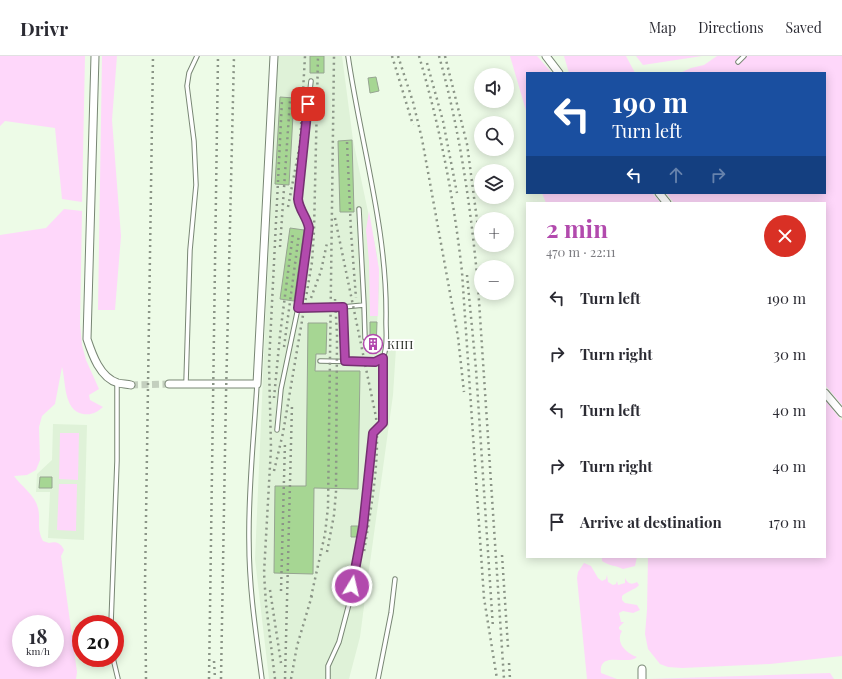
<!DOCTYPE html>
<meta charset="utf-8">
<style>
:root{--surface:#fff;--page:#f7f7f7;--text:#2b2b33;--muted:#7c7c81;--line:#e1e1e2;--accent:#b24aad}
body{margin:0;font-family:"Playfair Display",serif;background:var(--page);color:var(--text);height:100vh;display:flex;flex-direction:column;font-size:15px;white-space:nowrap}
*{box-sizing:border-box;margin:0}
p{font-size:13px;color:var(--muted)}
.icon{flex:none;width:22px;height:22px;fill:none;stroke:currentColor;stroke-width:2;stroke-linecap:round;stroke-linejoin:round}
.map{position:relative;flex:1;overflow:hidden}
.drawer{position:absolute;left:526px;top:146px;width:300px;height:356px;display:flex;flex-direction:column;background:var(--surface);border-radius:0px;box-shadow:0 2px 10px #0003}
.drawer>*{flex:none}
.banner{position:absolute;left:526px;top:16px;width:300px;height:122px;border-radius:0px;box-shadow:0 2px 10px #0003;background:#1a4fa0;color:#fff;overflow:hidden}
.controls{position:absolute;left:474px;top:12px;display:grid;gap:8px}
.controls a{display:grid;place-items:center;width:40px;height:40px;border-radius:50%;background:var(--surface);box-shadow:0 2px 10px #0003;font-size:20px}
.speed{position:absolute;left:12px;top:559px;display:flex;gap:8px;font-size:20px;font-weight:700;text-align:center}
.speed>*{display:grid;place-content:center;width:52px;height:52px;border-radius:50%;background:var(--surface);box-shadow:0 2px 10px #0003;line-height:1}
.speed small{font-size:10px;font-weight:400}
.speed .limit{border:6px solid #d22;background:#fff;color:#111}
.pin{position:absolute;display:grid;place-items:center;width:34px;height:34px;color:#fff;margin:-17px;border-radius:8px;box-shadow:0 2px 6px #0006}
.me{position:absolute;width:44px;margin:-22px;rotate:9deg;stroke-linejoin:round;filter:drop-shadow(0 0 3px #0008)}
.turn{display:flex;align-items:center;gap:14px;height:84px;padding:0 20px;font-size:18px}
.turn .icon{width:52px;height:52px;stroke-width:2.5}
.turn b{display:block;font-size:28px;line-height:34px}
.lanes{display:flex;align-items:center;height:38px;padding:0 20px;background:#0003;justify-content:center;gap:20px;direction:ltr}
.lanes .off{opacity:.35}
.round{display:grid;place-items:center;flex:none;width:42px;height:42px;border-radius:21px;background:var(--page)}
.overview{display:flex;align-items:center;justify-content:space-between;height:68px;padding:0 20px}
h1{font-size:24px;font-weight:700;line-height:30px;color:var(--accent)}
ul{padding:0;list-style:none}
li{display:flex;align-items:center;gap:12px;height:56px;padding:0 20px}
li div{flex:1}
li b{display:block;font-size:15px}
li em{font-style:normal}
header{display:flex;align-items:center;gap:24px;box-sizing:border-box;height:56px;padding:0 20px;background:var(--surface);border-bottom:1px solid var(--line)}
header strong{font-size:19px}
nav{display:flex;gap:22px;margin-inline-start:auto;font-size:14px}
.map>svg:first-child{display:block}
</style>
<header>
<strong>Drivr</strong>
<nav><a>Map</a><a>Directions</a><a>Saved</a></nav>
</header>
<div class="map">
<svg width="842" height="623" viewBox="0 0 842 623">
<rect width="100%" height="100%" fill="#edfbe7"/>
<path fill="#dff2d8" d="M277 0H342L353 84 377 199 379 230 376 291 396 292 393 339 363 558 360 581 349 623H269L255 503Z
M53 368 87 369 84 484 48 482 50 436H36L37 418 52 404Z"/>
<path fill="#fed7fa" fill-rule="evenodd" d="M0 0H85L82 146 62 143 55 72 5 65 0 70Z
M102 0H117L112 64 121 180 115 254H98Z
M510 0H537L552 17H527V58Z
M564 0H626L635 17H569Z
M636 0H702L643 9Z
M717 0H842V349L825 329V147H674L666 137H825V17H680L691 12 704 9Z
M542 137H652L661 147H546Z
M64 153 82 155 80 268 82 289 86 304 99 333 89 339 90 344 103 351C96 357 92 359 83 358 63 354 66 325 62 311L55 348 42 360 39 371 40 404 36 414 27 419 14 420C21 430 35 439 38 452 41 465 36 471 43 485L49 487C56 485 61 487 64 494L61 500 77 616 76 623H0V179L46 172ZM21 568H55V602H21Z
M369 155 379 213 378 260H370L369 205 366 174Z
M825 344 842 365V600L770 608 682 612 668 611 660 608 648 593 645 578 647 554 648 501H825Z
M60 377H79L78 424 59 423Z
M59 428H77L76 475 57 474Z
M602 501H637L635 510 623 513C615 509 609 510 602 505Z
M584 507 591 510 598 522 602 525 606 523 607 519 608 526 613 529 616 528 617 525 618 529 625 527V522C628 528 631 529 637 526L639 529C635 534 627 535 622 540V544L625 547 637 549 640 554 633 557 623 555 619 557 621 566H624L619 571V573L622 575C615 587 626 597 637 601 628 610 598 594 601 617L617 623H587L577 522 578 516Z
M830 617 834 623H649Z"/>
<path fill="#a6d693" stroke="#96a491" d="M310 0H324V17H310Z
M376 21 379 35 370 37 368 22Z
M280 41 294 42 289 129 275 128Z
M352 84 354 156H340L338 85Z
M290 172 304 174 294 245 280 243Z
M370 266H377L376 293H370Z
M308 267H327L326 298H316L315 315H360L358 433 314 432 313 518 274 517 275 430H306Z
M40 421H52V432H39Z
M351 470H358V481H351Z"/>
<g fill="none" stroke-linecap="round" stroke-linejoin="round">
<path stroke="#c3cfbe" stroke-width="7" stroke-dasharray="7 3.5" stroke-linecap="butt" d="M131 329 169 328"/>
<defs>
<path id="lane" d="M738 6 744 0
M364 249 365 282
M343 251 364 249 359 153
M298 252 343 251 345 305
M320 305 375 306 383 302C388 291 386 277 386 266 388 175 361 89 348 0
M186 327 190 194 196 129 194 85 187 30 189 17 197 0
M257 328C254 381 248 434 249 486 249 532 256 578 262 623
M277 374 281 333 298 252 309 178C309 164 299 156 298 143L311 25
M111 568 117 405V327
M113 602 118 623
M328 623V610L339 586 350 544 363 471 373 377 383 367V302
M378 623 391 557 395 523"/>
<path id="street" d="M95 0 87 283C92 298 100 322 118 327 122 328 127 328 131 329
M546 0 559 17
M659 137 667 147
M169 328H257L274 0
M825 337 842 357
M642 623V613"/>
</defs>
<use href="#lane" stroke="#788674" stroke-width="5.5"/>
<use href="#street" stroke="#788674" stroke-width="9"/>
<use href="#lane" stroke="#fff" stroke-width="3.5"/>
<use href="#street" stroke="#fff" stroke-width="7"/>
<path stroke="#8b9587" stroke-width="2.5" stroke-dasharray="2 4" stroke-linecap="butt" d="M392 0 413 69
M398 0 413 46 422 83 458 281 464 336
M419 0C440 71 454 143 462 216L484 542 497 623
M439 0C460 75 471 152 478 230L504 623
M445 0 467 88 479 179
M427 7 443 65 457 137
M347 86 351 176 356 242
M288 151 300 88 305 0
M335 162 376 361C380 406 371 451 364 496
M280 191 290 44
M467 219 476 313 493 572
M311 242 321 215 327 187
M284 291 299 178
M274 342 280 279 293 177
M274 415 283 377 312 206 314 175 318 0
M327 496 334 459 336 436 337 279 335 243
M502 499 508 591
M270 534 281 607
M281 535 285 386
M311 541 325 478 328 451 334 0
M214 605 215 623
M509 607 510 623
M146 623 145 528 153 0
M209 623 218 0
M221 623 226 339 234 0
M275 623 266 548 264 517 271 392 269 308 282 44
M285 623 292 349
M291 623 297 590 313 536"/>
</g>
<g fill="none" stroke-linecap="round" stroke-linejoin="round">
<defs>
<path id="route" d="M308 48 298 143C299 154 307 161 309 172L298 252 343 251 345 305 375 306 383 302V367L373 377 363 471 352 530"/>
</defs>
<use href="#route" stroke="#743070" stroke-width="10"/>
<use href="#route" stroke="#b24aad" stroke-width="7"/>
</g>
<defs>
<symbol id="building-ring" viewBox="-11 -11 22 22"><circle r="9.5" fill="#fff" stroke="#b24aad" stroke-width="1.5"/><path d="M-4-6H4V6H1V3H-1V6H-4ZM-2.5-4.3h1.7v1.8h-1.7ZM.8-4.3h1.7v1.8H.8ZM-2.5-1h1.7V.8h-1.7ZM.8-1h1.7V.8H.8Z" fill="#b24aad"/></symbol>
</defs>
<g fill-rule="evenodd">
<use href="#building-ring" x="362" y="277" width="22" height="22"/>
</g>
<g text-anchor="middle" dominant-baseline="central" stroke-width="3.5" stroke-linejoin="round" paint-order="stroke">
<g font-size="12" fill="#1c211a" stroke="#fff" text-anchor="start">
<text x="387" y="288">КПП</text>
</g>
</g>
</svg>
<div class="controls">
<a><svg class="icon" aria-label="sound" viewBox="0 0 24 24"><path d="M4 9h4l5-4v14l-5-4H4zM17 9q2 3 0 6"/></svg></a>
<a><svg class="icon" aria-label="search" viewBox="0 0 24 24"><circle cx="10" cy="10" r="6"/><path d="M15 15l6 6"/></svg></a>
<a><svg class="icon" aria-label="layers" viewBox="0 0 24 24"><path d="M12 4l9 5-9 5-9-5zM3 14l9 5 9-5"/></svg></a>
<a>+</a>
<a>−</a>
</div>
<div class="speed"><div>18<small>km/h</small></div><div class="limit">20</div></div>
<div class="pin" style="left:308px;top:48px;background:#d93025"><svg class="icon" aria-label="arrive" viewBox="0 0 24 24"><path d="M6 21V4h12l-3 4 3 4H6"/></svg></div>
<svg class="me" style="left:352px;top:530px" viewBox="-20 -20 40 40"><circle r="17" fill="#b24aad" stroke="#fff" stroke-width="3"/><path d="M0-11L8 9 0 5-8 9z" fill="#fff"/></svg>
<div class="banner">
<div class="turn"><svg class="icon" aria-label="left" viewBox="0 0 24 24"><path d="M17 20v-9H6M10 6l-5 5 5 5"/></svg><div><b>190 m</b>Turn left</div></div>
<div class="lanes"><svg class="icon" aria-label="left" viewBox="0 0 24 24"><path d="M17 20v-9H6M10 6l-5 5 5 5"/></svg><svg class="icon off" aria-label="ahead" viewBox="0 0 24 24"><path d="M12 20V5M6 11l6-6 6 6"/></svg><svg class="icon off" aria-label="right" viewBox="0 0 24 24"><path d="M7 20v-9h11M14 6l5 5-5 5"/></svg></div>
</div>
<section class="drawer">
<div class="overview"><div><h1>2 min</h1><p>470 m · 22:11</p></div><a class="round" style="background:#d93025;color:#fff"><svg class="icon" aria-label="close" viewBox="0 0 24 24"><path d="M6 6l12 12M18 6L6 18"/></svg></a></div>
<ul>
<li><svg class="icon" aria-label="left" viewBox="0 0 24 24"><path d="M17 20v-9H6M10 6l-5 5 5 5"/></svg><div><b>Turn left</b></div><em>190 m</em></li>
<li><svg class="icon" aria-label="right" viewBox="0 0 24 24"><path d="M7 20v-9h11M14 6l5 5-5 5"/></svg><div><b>Turn right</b></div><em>30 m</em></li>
<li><svg class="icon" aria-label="left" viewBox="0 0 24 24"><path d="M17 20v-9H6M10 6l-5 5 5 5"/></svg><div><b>Turn left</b></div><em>40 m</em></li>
<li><svg class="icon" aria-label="right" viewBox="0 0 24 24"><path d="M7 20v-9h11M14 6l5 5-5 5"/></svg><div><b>Turn right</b></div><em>40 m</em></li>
<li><svg class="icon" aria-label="arrive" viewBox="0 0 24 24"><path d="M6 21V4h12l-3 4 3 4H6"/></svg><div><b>Arrive at destination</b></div><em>170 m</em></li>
</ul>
</section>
</div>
